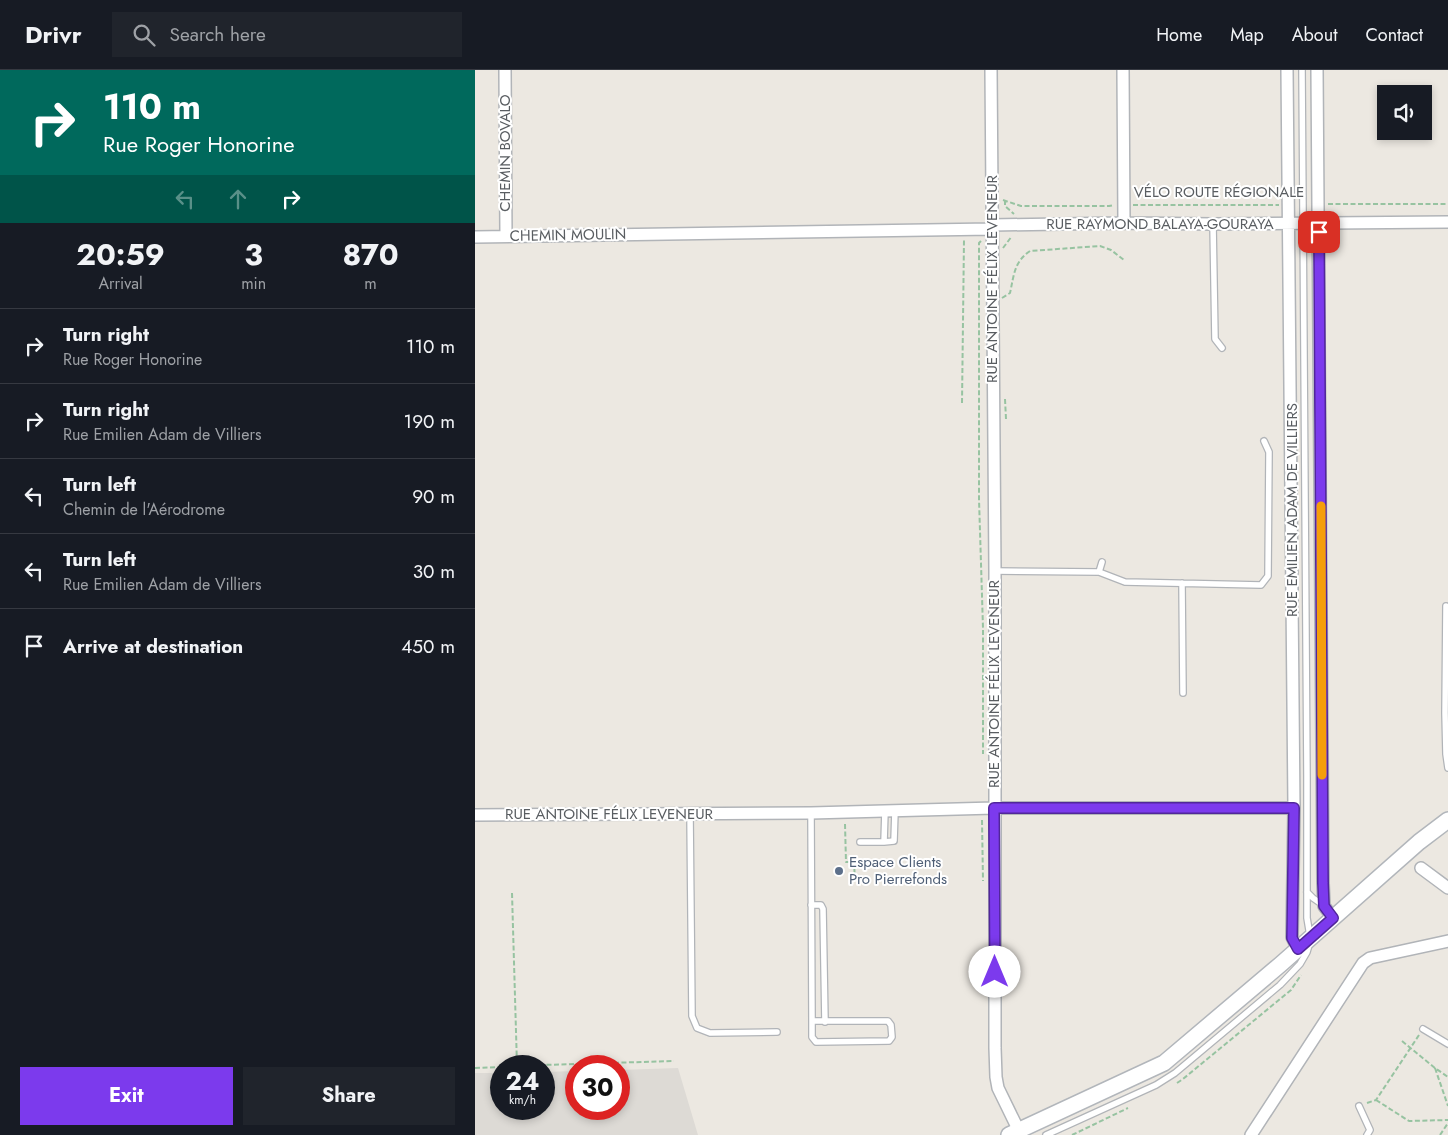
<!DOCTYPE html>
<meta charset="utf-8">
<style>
:root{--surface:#171b24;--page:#20242c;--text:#f1f3f6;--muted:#9ea1a6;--line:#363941;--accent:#7c3aed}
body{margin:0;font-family:Jost,sans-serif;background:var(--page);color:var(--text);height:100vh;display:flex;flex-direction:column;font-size:19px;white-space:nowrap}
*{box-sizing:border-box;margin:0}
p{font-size:16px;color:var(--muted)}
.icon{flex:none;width:28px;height:28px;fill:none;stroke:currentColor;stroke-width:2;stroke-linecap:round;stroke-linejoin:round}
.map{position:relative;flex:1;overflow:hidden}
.details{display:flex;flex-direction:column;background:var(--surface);width:475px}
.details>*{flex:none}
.top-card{background:#00695c;color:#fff;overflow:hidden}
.tools{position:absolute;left:902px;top:15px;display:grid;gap:10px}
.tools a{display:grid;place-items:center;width:55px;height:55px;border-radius:0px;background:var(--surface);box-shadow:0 2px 8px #0003;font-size:25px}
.speed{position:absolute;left:15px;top:985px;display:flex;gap:10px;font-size:25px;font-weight:700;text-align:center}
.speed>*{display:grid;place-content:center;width:65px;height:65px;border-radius:50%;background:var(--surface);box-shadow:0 2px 8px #0003;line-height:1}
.speed small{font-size:12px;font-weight:400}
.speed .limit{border:8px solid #d22;background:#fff;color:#111}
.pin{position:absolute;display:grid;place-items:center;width:42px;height:42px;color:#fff;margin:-21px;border-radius:10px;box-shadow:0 2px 8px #0006}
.me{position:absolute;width:55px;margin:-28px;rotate:0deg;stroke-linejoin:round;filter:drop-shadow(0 0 4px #0008)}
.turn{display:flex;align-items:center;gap:18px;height:105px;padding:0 20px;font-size:22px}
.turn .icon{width:65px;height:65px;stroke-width:2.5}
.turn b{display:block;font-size:35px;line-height:42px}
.lanes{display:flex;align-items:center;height:48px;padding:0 20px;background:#0003;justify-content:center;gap:25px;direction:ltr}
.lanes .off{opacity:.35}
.eta{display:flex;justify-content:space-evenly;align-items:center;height:85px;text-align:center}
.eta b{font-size:30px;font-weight:700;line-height:35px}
.button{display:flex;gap:10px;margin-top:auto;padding:10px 20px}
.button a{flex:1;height:58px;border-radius:0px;background:var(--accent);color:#fff;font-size:20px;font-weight:700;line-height:58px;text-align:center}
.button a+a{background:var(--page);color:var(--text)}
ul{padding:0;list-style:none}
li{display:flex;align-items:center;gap:15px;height:75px;padding:0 20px;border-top:1px solid var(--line)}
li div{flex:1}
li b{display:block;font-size:19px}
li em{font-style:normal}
header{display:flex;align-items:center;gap:30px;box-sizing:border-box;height:70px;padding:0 25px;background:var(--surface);border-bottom:1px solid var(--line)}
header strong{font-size:24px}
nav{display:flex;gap:28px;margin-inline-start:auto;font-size:18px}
.search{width:350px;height:45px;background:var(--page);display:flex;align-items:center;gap:12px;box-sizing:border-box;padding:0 18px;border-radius:0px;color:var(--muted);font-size:19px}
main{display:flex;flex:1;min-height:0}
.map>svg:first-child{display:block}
</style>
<header>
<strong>Drivr</strong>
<div class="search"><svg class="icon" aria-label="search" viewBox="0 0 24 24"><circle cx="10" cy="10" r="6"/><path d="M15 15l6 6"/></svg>Search here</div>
<nav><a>Home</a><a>Map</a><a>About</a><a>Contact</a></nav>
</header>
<main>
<section class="details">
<div class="top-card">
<div class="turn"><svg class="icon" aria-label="right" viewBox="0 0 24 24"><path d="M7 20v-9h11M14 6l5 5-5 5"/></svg><div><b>110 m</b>Rue Roger Honorine</div></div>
<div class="lanes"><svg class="icon off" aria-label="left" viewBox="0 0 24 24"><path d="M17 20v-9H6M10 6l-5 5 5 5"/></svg><svg class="icon off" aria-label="ahead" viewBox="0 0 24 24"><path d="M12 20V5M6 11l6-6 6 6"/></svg><svg class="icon" aria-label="right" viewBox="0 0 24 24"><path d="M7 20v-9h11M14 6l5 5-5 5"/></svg></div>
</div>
<div class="eta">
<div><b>20:59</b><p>Arrival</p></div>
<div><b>3</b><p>min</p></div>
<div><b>870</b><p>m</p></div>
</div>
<ul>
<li><svg class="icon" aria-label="right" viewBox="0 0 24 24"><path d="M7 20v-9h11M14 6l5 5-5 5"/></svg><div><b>Turn right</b><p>Rue Roger Honorine</p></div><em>110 m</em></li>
<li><svg class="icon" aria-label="right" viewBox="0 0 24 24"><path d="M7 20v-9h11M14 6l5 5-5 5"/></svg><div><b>Turn right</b><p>Rue Emilien Adam de Villiers</p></div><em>190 m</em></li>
<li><svg class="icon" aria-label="left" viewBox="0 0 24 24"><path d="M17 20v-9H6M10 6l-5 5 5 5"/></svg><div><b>Turn left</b><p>Chemin de l'Aérodrome</p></div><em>90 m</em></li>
<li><svg class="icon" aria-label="left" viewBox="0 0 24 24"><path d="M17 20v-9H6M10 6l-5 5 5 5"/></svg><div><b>Turn left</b><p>Rue Emilien Adam de Villiers</p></div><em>30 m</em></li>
<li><svg class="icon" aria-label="arrive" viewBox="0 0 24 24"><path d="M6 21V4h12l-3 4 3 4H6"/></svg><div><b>Arrive at destination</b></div><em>450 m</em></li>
</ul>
<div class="button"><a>Exit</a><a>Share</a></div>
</section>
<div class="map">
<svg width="973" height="1065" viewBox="0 0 973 1065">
<rect width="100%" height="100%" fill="#ece8e1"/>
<path fill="#dddad5" d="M203 998 223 1065H0V1003H26V1039H69V1002L101 1001V1039H144V1000Z"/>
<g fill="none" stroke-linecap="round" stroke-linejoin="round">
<defs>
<path id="lane" d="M827 0 832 707V848L835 866
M738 154 740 269 747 278
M627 492 624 502 650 512 786 515 793 506 794 382 789 371
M520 501 624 502
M707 513 708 623
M971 536 970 643 971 684 973 698
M336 743 337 951V967L341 972 414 971 417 967 416 955 413 951H337
M215 744 217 946 222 958 235 963 302 962
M385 772H409L419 771 420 741
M409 772 410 741
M832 822 838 828 848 835
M336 835H346L348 839 350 952
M948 959 973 974
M884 1036 895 1060 892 1065
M571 1065 681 1015 700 1003 805 915 825 894 832 882 834 875"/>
<path id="street" d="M30 0 31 166
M516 0 520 501V978L521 1007 523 1018 544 1061
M648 0 649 153
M812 0 819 738 817 867 823 879
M842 0 848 813 849 836 858 848
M517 155 649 153 738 154 973 152
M0 167 517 159
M0 745 336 743 519 738H819
M946 798 973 818
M776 1065 888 893 895 888 973 871"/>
<path id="secondary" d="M534 1065 689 993 806 894 944 772 973 750"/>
</defs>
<use href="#lane" stroke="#b1b4b8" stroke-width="8"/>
<use href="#street" stroke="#b1b4b8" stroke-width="14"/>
<use href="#secondary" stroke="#b2b6bb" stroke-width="18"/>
<path stroke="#97c3a1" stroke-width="2" stroke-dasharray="5 2.5" stroke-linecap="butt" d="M528 130 546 136H634L639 135
M530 130V136L539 144
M853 134H973
M658 135H804
M506 171 504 173V429L508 558V684
M528 178 537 166
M527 228 535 223C539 205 539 192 555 181L625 176 636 180 649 190
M530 329 531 349
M487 333 489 169
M507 750 508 811
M370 754 371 792H379L380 811
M37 823 42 996
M927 971 960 998 973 1007
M34 996 199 991
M0 998 26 997
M960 998 973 1036
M702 1013 708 1009 816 920 826 905
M901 1030 934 1051 973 1050
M892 1033 901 1030 944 965
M597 1065 653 1038
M965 1065 973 1053"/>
<use href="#lane" stroke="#fff" stroke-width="5.5"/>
<use href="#street" stroke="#fff" stroke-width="11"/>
<use href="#secondary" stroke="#fff" stroke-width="15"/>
</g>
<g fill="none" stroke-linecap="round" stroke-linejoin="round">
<defs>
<path id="route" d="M520 902 519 738H819L817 868 823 879 858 848 849 836 848 813 844 162"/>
</defs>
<use href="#route" stroke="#51269a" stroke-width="12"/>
<use href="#route" stroke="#7c3aed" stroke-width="9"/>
<path stroke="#f59e0b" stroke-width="9" d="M846 436 847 705"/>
</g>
<circle fill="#5c6f8a" stroke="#fff" stroke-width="2" cx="364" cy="801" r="5"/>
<g text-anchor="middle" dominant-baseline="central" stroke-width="4" stroke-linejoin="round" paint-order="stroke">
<g font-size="15" fill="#595d61" stroke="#fff">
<text transform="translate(30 83) rotate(-90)">CHEMIN BOVALO</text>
<text x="744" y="122">VÉLO ROUTE RÉGIONALE</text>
<text x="685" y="154">RUE RAYMOND BALAYA-GOURAYA</text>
<text transform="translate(93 165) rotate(-1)">CHEMIN MOULIN</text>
<text transform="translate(517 209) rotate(-90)">RUE ANTOINE FÉLIX LEVENEUR</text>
<text transform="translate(817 440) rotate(-90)">RUE EMILIEN ADAM DE VILLIERS</text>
<text transform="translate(519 614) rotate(-90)">RUE ANTOINE FÉLIX LEVENEUR</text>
<text x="134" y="744">RUE ANTOINE FÉLIX LEVENEUR</text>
</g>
<g font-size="15" fill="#4e5e75" stroke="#fff" text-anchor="start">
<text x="374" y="792">Espace Clients<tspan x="374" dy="17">Pro Pierrefonds</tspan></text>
</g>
</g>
</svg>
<div class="tools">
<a><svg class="icon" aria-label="sound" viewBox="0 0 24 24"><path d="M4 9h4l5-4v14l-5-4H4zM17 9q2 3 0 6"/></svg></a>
</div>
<div class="speed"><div>24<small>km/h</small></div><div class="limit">30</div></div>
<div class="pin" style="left:844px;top:162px;background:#d93025"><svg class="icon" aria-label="arrive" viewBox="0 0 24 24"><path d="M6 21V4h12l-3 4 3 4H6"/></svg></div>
<svg class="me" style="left:520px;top:902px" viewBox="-20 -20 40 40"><circle r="19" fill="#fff"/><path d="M0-13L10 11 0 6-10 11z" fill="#7c3aed"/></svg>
</div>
</main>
